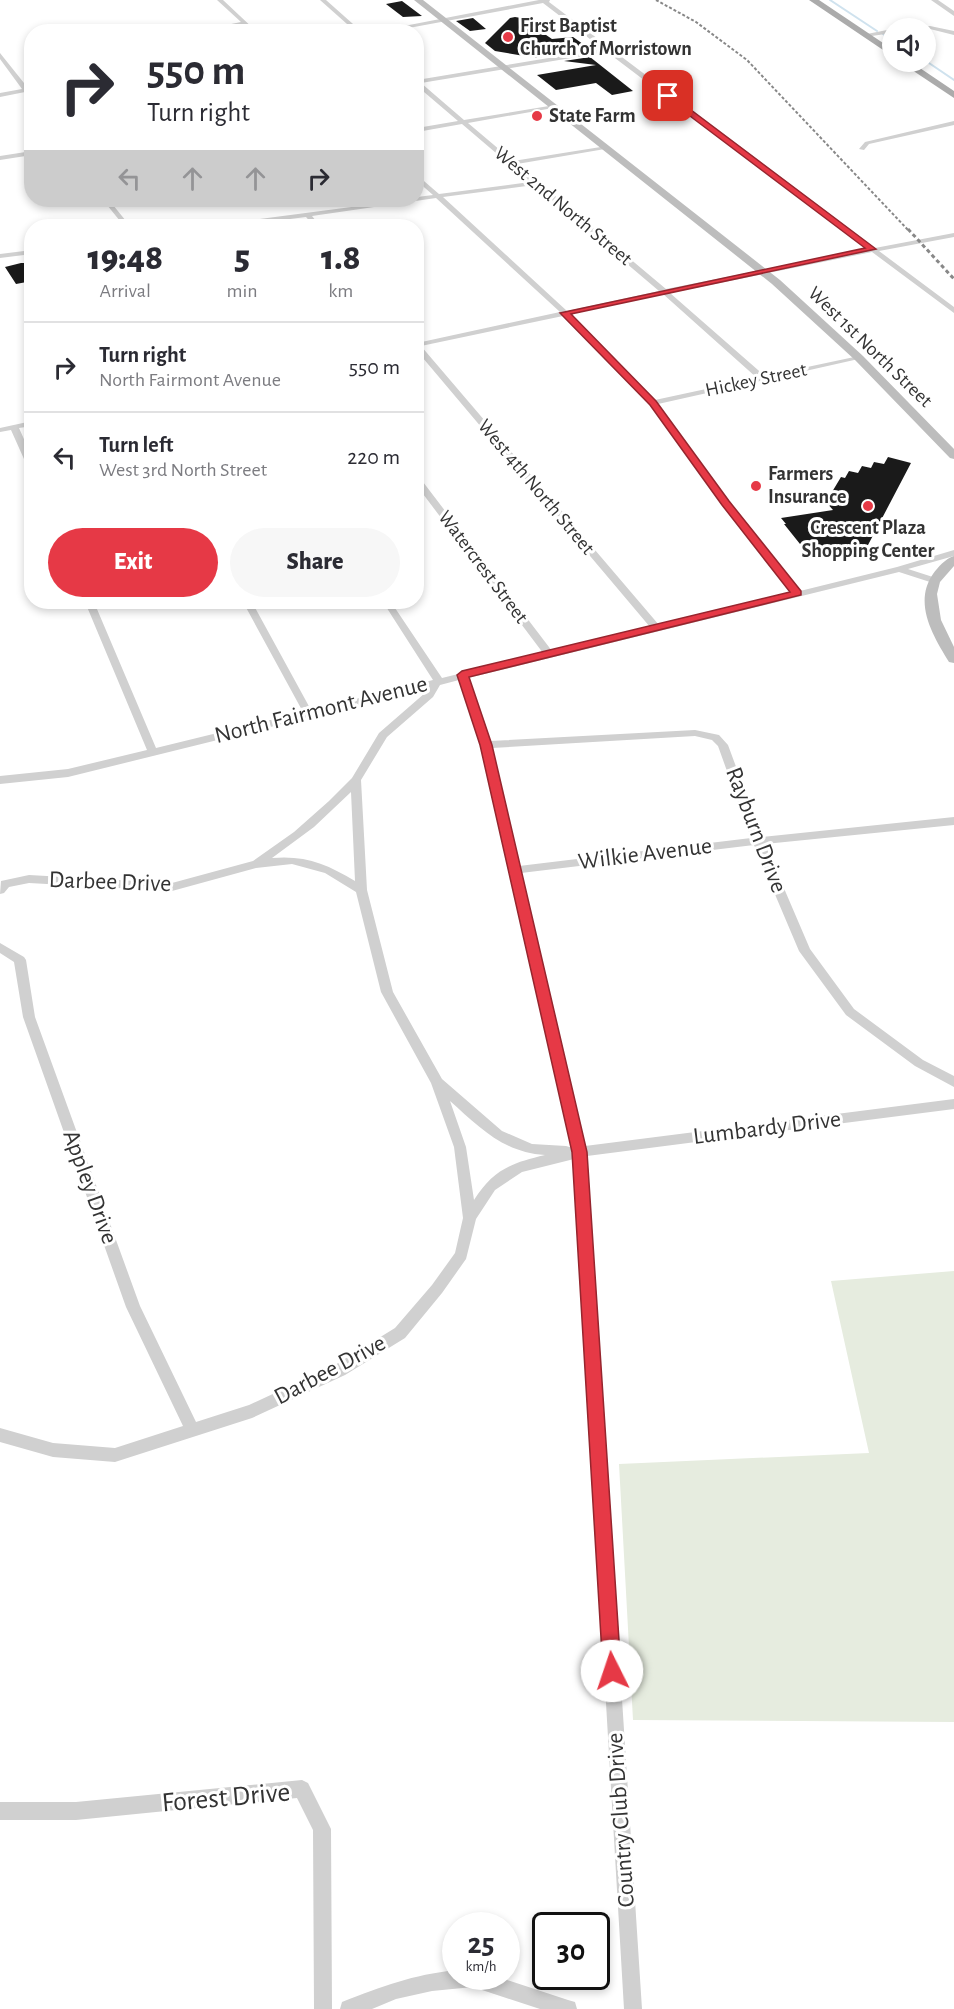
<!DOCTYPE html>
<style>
:root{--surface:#fff;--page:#f7f7f7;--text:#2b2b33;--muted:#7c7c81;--line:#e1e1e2;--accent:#e63946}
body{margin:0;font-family:"Alegreya Sans",sans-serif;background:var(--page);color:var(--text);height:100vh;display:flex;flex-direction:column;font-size:22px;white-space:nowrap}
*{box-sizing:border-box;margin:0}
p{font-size:20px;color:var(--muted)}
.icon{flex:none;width:33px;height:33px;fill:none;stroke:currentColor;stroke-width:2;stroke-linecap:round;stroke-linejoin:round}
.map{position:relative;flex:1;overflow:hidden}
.side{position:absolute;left:24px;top:219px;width:400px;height:390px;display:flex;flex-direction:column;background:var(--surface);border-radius:24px;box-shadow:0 3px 9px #0003}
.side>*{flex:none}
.hud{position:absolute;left:24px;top:24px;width:400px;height:183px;border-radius:24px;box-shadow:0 3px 9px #0003;background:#fff;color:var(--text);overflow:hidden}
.controls{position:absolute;left:882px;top:18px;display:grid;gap:12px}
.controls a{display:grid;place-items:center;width:54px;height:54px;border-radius:50%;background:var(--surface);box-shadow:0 3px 9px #0003;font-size:30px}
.speed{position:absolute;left:442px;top:1912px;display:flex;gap:12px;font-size:30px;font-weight:700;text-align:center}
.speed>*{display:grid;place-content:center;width:78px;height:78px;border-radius:50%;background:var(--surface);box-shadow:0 3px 9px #0003;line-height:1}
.speed small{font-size:15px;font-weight:400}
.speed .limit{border:3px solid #111;border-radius:9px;background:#fff;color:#111}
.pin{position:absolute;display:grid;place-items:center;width:51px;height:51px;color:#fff;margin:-26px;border-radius:12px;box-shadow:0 3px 9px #0006}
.me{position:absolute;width:66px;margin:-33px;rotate:356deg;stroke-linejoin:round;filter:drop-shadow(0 0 4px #0008)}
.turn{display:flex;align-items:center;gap:21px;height:126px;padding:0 24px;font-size:27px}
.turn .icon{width:78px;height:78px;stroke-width:2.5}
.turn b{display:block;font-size:42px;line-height:51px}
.lanes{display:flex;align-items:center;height:57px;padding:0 24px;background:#0003;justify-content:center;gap:30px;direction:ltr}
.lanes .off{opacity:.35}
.eta{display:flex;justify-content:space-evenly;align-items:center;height:102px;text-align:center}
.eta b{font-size:36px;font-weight:800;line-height:42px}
.button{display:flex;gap:12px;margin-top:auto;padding:12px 24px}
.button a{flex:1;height:69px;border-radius:36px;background:var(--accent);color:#fff;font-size:24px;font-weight:800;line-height:69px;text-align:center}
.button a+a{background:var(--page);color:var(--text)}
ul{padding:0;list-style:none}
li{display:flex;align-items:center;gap:18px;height:90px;padding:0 24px;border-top:2px solid var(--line)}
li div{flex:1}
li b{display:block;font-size:22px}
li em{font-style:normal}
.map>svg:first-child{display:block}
</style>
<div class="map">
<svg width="954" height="2009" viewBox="0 0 954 2009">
<rect width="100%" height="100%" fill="#fff"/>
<path fill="#e6ecdf" d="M954 1271V1722L633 1720 619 1464 869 1453 831 1281Z"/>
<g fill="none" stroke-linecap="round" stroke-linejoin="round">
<path stroke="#cfe2ee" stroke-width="2" d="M830 0 877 31
M883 34 892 40
M926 61 954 80"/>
</g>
<path fill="#1a1a1a" d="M402 1 422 16 403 17 386 4Z
M515 17 521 18 552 39 573 37 590 49 536 58 495 51 485 43 510 18Z
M473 18 486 29 470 31 456 21Z
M590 57 633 91 612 95 596 83 556 90 537 75 596 65 564 61Z
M21 263H32V281L16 284 5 267Z
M888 457 911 463 868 545 815 556 804 543 800 544 784 524H786L781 518 833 510 826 502 841 477 845 478 849 471 858 473 862 466 871 468 874 462 884 464Z"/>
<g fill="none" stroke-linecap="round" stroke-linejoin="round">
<path fill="#d0d0d0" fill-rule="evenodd" d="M217 0H223L257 32H251L244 25 206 32H192L241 22Z
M320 0H326L362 32H356Z
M539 0H550L549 2 875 248 954 233V237L879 251 954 307V313L872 252 670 293 765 376 859 356 863 358 658 404 728 501 800 591 897 567 954 550V556L908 569 936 578V582H930L899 572 468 678 490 741 695 730 719 735 728 745 762 837 954 817V825L765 844 810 949 854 1009 923 1060 954 1076V1087L915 1066 846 1015 799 951 754 845 521 873 585 1146 954 1099V1109L587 1156 642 2009H624L574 1159 522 1172 495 1190 476 1219 466 1259 442 1293 405 1338 345 1375 252 1418 115 1462 53 1457 0 1442V1428L53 1443 115 1448 183 1426 126 1307 23 1017 14 962 0 953V943L24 957 26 960 35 1017 140 1306 196 1422 249 1405 335 1365 395 1328 432 1285 455 1253 463 1218 454 1147 431 1083 381 992 356 892 325 873 292 864 256 868 172 891 29 883 9 887 4 893 0 894 1 881 29 875 172 883 253 861 294 832 329 801 352 778 379 733 425 693 428 688 68 777 0 784V776L68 769 147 750 85 602H94L156 748 303 712 243 602H252L311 710 433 680 383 602H391L442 678 543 653 417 486V477L420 478 552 651 650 627 417 351V343L560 312 436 198 312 216 320 226H314L306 217 233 226H218L221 224 405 200H417V197L433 195 417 181V175L439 194 530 182 462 124 417 132V128L458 121 417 86V80L603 49 543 3 387 32H373ZM607 52 867 249 666 289 517 164 605 149 608 147 607 146 513 161 468 123 553 108 555 105 464 120 421 83ZM534 185 659 291 567 311 443 197ZM663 294 757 378 655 400 570 314ZM563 316 650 405 722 505 792 593 659 625 421 346ZM459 680 481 745 573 1148 566 1146 532 1144 502 1131 442 1079 393 992 367 890 361 780 387 737 433 697 440 685ZM695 736 712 740 718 746 751 838 519 866 492 748ZM351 792 355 881C327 864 305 855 272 858L314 827ZM450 1101C479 1127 504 1153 545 1155 511 1163 493 1170 474 1200L466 1147Z
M931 0H938L954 11V16Z
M908 26H930L954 31V35L926 28H906Z
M892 29V33L865 37 862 35Z
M0 53 28 88 32 87 30 91 32 100 25 92 0 97V93L22 89 0 59Z
M954 121V125L869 144 864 150 859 149 865 142Z
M32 151V155L0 160V156Z
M103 200H109L130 226H124Z
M32 250V254L0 258V254Z
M32 421V426L19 428 32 457V470L28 468 11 430 0 432V428Z
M302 1780 308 1783 331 1829 332 2009H314L313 1830 297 1798 76 1820H0V1802H76Z
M456 1970V1977H498L568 2000 575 2002 577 2009H540L473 1987 432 1991 396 1999 372 2009H340L342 2002C383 1986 412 1975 456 1970Z"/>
<path fill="#bdbdbd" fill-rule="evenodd" d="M414 0H423L780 280 863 356 954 449V459L950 458 855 360 772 284Z
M954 556V566L940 582 937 594 941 620 954 647V663L949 662C933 636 913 603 933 574 938 567 945 559 954 556Z"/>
<path fill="#ababab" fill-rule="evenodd" d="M809 0H819L892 49V56Z
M900 62H911L954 91V98Z"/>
<path stroke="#888" stroke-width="2" stroke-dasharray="3 2" stroke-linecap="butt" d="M656 0 696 22 747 60 909 231"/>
<path stroke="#888" stroke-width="3" stroke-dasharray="4 3" stroke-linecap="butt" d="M908 229 954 279"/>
</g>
<path fill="#e63946" stroke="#96252e" stroke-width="1.5" d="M666 95H671L876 249 571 314 656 401 729 501 801 591V595L469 677 492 745 587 1152 621 1671 619 1678 612 1680 605 1678 603 1671 572 1152 480 745 457 675 462 671 790 592 722 505 650 405 560 313 865 248 666 98Z"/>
<g fill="#e63946" stroke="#fff" stroke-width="2">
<circle cx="508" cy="37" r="6"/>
<circle cx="537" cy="116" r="6"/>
<circle cx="756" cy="486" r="6"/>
<circle cx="868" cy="506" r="6"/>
</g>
<g text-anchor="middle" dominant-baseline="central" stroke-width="6" stroke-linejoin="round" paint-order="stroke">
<g font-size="20" font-weight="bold" fill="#333" stroke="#fff" text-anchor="start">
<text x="520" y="26">First Baptist<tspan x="520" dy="23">Church of Morristown</tspan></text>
<text x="549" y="116">State Farm</text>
<text x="768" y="474">Farmers<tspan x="768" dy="23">Insurance</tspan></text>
<text x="868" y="528" text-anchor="middle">Crescent Plaza<tspan x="868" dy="23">Shopping Center</tspan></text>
</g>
<g font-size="20" fill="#333" stroke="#fff">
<text transform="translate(563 206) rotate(40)">West 2nd North Street</text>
<text transform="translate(870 347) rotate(44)">West 1st North Street</text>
<text transform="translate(756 380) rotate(-12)">Hickey Street</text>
<text transform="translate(536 487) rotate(50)">West 4th North Street</text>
<text transform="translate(483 567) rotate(53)">Watercrest Street</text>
</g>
<g font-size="24" fill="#333" stroke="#fff">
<text transform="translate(321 710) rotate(-14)">North Fairmont Avenue</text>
<text transform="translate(756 830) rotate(69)">Rayburn Drive</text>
<text transform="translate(645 854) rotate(-7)">Wilkie Avenue</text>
<text transform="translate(110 882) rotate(2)">Darbee Drive</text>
<text transform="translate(767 1128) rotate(-7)">Lumbardy Drive</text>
<text transform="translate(90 1187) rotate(70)">Appley Drive</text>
<text transform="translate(330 1370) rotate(-28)">Darbee Drive</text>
<text transform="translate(621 1820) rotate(-94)">Country Club Drive</text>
</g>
<g font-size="28" fill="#333" stroke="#fff">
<text transform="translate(226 1798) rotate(-5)">Forest Drive</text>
</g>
</g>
</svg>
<div class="controls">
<a><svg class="icon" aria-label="sound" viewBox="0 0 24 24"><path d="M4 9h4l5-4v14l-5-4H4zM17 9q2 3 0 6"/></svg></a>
</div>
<div class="speed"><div>25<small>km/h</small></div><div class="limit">30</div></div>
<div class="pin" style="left:668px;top:96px;background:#d93025"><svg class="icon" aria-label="arrive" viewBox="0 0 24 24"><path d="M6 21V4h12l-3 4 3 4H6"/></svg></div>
<svg class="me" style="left:612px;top:1671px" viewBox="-20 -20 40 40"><circle r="19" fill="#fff"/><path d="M0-13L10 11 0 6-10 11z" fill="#e63946"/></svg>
<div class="hud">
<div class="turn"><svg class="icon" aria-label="right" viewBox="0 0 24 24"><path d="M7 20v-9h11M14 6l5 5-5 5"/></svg><div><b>550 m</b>Turn right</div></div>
<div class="lanes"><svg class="icon off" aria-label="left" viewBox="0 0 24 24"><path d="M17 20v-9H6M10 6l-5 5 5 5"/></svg><svg class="icon off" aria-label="ahead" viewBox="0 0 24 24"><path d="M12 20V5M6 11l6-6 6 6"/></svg><svg class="icon off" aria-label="ahead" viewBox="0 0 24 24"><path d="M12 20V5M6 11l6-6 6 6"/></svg><svg class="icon" aria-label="right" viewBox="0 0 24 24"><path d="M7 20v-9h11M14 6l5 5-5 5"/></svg></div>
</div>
<section class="side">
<div class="eta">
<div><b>19:48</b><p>Arrival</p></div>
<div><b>5</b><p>min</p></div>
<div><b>1.8</b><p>km</p></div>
</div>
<ul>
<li><svg class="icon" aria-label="right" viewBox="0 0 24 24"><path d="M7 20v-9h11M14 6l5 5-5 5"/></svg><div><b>Turn right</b><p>North Fairmont Avenue</p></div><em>550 m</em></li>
<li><svg class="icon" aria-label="left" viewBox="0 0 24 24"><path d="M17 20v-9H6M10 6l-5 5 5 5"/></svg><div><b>Turn left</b><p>West 3rd North Street</p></div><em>220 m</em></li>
</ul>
<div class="button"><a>Exit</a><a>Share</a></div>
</section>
</div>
